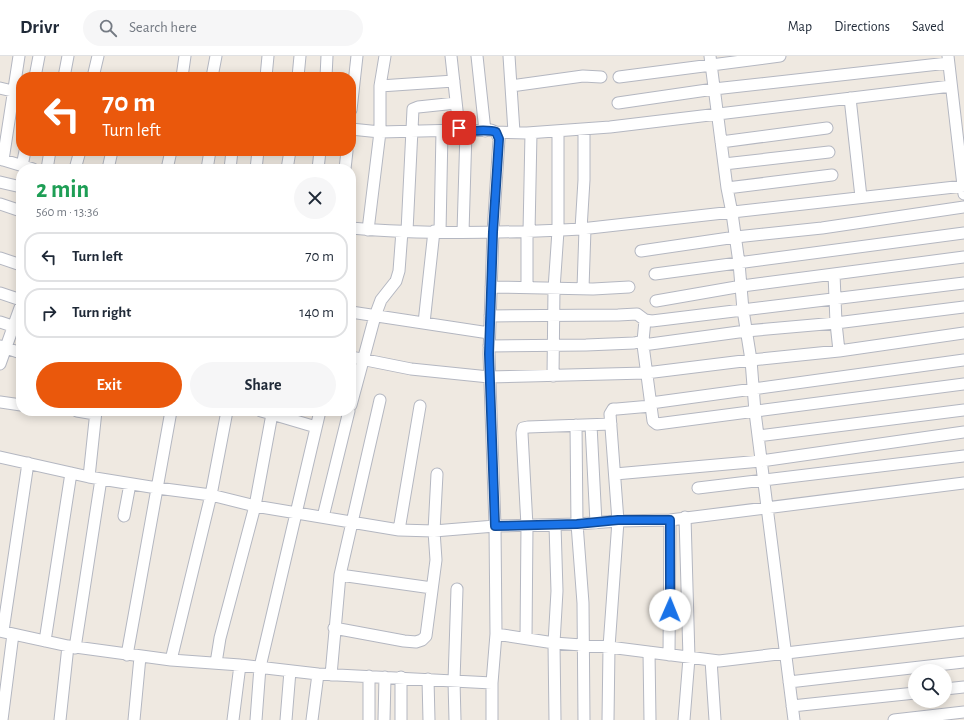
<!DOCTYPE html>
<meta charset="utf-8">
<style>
:root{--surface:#fff;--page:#f6f6f7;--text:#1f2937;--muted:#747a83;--line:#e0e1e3;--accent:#ea580c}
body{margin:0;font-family:"Alegreya Sans",sans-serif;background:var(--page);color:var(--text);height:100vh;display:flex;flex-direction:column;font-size:15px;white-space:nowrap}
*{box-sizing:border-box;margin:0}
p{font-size:13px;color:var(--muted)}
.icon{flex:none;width:22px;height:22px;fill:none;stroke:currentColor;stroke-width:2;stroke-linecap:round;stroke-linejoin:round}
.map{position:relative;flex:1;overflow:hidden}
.sheet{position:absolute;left:16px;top:108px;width:340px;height:252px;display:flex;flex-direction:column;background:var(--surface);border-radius:16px;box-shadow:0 2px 10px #0003}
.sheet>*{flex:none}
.guide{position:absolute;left:16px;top:16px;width:340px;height:84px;border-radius:16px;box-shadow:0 2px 10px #0003;background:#ea580c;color:#fff;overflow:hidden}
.buttons{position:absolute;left:908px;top:608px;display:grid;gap:8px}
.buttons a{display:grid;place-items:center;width:44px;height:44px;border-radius:50%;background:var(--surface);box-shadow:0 2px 10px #0003;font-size:20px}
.pin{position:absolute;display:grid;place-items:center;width:34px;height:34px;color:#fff;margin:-17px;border-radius:8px;box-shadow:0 2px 6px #0006}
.me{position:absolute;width:44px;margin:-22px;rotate:1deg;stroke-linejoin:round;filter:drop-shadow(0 0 3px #0008)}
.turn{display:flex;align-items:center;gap:14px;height:84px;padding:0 20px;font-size:18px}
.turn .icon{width:52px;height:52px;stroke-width:2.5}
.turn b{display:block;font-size:28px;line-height:34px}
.round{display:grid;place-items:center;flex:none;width:42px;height:42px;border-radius:21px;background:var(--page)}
.headline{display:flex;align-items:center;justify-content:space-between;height:68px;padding:0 20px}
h1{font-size:24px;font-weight:700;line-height:30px;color:#1e9e55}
.cta{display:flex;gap:8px;margin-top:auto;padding:8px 20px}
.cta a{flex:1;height:46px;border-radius:24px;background:var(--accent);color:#fff;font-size:16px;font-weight:700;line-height:46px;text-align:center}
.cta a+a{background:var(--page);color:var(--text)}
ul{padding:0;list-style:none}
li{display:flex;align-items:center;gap:12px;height:50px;margin:0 8px 6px;padding:0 12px;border:2px solid var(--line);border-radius:16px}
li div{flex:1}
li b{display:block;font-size:15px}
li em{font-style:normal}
header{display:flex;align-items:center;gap:24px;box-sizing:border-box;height:56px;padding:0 20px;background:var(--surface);border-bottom:1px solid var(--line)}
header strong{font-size:19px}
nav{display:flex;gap:22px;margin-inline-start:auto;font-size:14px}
.search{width:280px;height:36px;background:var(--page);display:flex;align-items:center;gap:10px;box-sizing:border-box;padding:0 14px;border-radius:22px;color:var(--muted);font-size:15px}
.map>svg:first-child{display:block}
</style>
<header>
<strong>Drivr</strong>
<div class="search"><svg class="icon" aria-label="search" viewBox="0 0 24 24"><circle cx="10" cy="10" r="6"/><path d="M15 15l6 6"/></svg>Search here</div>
<nav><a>Map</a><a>Directions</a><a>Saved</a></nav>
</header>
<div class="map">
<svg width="964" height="664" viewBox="0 0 964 664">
<rect width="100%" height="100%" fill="#efe9e1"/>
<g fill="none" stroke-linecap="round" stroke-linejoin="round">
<defs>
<path id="minor" d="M451 0 459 72 463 75 491 74 496 76 527 77 610 71 951 30
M477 0 485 75
M509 0 514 76
M710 0 727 132 732 157 739 207 743 254 751 304 755 356 794 664
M948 0 964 138
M35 21 39 0
M64 21 68 0
M93 21 98 0
M182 21 185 0
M212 21 216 0
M266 21 268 0
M298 21 300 0
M326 21 327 0
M619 21 780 0
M380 30 454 25
M511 30 583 20 601 21
M0 32 21 37
M850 42 861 141
M618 47 714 33 948 7
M351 54 357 0
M351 73 380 76 461 74
M721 86 827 72
M0 103 33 113
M3 104 19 0
M724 108 829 96
M22 110 25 95
M47 113 50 95
M75 113 80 95
M108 113 112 95
M167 113 171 95
M207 113 210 95
M230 113 232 95
M256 113 258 95
M287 113 290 95
M318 113 320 95
M345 113 347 95
M0 126 21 131
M727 132 832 119
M0 148 21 155
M351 172C426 179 506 177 581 173L964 130
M581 173 584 124V73
M368 174 380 76V30L385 0
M407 175 413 53 418 51 456 47
M440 176 442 75
M463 176 466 75
M529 176 531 77
M641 195 736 181 822 172 964 151
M0 202 21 209
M655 218 964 177
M834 218 836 267 839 295
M491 231 593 233 629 231
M527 231V176
M583 232 585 173
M0 237 21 244
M656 245 742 230 964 201
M351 256 489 277
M490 260 618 259 637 258 645 264 652 265 964 227
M0 266 21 273
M424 267 434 175
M643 285 645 264
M643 289 653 365 657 368 964 328
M0 290 21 297
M489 290 586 289 634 287 643 285V289L746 275 836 267 964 251
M351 301 411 313 489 321 646 317 751 304 839 295 964 277
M0 308 21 249
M553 320 554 233 558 175V76
M0 346 21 349
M651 347 964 304
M351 349 375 260 381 244 396 225 399 215 402 175
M77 355 95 358
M272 358 316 371
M576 369 577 468 583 547 584 664
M591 369 596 467
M758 380 964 354
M0 401 89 421 157 432 211 439 255 450 399 474 434 475 495 470 577 468 618 465 670 464 964 427
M615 418 761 405 964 376
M89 421 96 355
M698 432 964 400
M124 460 130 428
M323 461 349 355
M399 474 420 350
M340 519 432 532
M334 572 404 585 416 586 422 584 426 580 436 504 434 475 437 418
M0 575 68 590 171 604 240 609 318 618 492 627
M3 575 28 407
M496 578 554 587 609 591 719 605 964 576
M526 582 527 470 522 377 523 372 528 371 611 368
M45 585 71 417
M75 592 101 423
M649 596 650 664
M127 599 171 355
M669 599 670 464
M171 604 211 439 227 355
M711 604 715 664
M216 607 220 582 255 450 272 358 261 355
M331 619 340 519 380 344
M428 623 429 664
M789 626 964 606
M945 633 964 631
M792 650 915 637
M2 664 13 578
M60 664 68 590
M134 664 140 601
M233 664 240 609
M256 664 260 611 320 355
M286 664 290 615
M312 664 318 618
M369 664V620
M384 664 385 621
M401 664V621
M455 664 454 625 457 533
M492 664V627L496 578 495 470 489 298 493 176 499 83 496 76
M555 664 554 587 557 535 555 469
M608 664 609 591 618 465 610 358 613 353H617L651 350
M684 664 689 602 685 461
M894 664 964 656"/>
</defs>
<use href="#minor" stroke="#b4b7c1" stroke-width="13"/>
<use href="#minor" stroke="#fff" stroke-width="11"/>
</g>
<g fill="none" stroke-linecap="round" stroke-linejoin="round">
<defs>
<path id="route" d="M459 72C465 78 486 72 496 76L499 83 493 176 489 298 495 470 577 468 618 464H670V554"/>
</defs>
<use href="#route" stroke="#114b97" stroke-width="10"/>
<use href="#route" stroke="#1a73e8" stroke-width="7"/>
</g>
</svg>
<div class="buttons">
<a><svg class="icon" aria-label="search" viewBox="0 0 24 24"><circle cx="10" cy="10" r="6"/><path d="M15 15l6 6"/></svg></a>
</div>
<div class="pin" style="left:459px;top:72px;background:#d93025"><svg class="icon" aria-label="arrive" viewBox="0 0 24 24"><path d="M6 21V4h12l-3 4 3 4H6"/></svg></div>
<svg class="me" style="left:670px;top:554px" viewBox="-20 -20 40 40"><circle r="19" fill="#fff"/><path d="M0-13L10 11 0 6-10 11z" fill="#1a73e8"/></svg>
<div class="guide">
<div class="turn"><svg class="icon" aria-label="left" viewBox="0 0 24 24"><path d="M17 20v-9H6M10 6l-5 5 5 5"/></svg><div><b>70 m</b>Turn left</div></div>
</div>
<section class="sheet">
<div class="headline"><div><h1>2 min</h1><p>560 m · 13:36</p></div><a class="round"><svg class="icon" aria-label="close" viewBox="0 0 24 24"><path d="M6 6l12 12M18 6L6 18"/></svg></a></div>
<ul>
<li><svg class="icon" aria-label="left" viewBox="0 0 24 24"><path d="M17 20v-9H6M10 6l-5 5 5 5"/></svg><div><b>Turn left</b></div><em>70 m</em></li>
<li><svg class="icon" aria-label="right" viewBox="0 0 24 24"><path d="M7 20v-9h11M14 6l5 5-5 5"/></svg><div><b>Turn right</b></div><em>140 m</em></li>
</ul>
<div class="cta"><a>Exit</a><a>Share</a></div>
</section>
</div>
